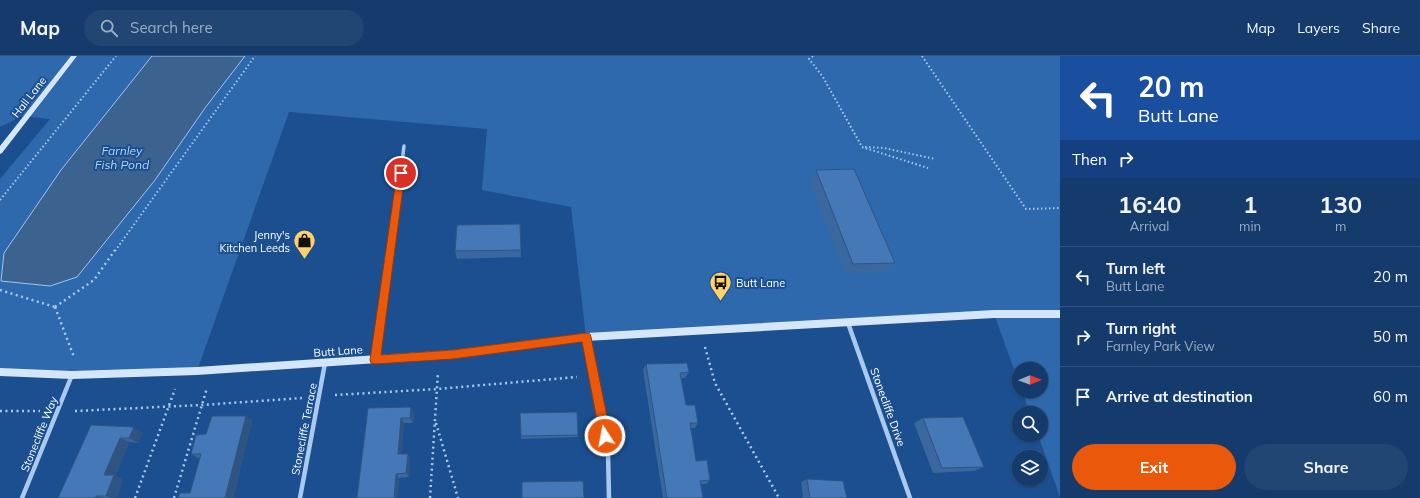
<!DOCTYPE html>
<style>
:root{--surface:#143b6b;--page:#214673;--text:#f1f3f6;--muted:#9dadc1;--line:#33557e;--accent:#ea580c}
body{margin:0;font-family:Mulish,sans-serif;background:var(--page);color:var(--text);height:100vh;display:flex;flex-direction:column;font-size:15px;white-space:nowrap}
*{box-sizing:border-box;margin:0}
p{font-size:13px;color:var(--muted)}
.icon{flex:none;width:22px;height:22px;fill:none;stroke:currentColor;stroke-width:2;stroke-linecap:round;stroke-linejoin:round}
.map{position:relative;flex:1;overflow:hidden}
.details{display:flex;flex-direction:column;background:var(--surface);width:360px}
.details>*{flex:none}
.guide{background:#1a4fa0;color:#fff;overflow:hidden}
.needle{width:26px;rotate:89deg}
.buttons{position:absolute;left:1012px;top:306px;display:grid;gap:8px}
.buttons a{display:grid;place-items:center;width:36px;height:36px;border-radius:50%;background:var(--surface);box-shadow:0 1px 3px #0004,0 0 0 1px var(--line);font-size:20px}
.pin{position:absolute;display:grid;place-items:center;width:34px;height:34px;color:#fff;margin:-17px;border:2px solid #fff;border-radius:50%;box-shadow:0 1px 4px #0007}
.me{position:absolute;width:44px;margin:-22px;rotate:349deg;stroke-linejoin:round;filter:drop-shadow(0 0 3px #0008)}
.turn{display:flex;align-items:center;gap:14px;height:84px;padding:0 12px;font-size:18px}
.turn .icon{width:52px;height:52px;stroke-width:2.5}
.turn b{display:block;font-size:28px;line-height:34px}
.then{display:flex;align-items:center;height:38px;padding:0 12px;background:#0003;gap:8px;font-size:15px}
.eta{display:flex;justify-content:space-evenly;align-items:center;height:68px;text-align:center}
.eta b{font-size:24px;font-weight:700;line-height:28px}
.primary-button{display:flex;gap:8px;margin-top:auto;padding:8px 12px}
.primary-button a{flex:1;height:46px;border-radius:24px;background:var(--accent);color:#fff;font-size:16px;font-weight:700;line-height:46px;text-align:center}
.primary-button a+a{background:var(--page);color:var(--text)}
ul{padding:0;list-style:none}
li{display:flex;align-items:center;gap:12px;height:60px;padding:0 12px;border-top:1px solid var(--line)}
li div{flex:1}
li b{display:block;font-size:15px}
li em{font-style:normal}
header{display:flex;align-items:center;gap:24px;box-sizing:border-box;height:56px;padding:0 20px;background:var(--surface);border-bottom:1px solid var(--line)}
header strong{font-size:19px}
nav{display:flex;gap:22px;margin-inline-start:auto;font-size:14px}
.search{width:280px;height:36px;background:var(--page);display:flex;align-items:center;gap:10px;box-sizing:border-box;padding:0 14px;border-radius:22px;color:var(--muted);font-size:15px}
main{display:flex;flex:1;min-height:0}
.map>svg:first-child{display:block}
</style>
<header>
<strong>Map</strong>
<div class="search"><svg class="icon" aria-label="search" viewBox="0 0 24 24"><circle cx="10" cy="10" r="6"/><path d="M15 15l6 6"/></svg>Search here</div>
<nav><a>Map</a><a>Layers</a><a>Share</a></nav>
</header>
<main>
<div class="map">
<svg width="1060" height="442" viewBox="0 0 1060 442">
<rect width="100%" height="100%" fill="#1b4f8f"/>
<path fill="#2e69ad" d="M0 0H1060V441L1038 379H1041V357H1030L1022 335H1041V313H1019V327L994 258 586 281 571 151 482 134 487 73 289 56 197 315 0 316V123L50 63 22 60 0 71Z"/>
<path fill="#3c6290" stroke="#9cc4f0" d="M152 0H245L205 52 155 124 77 221 50 230 1 225 4 197 61 114Z"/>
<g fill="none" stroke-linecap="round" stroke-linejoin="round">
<path stroke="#a9c9ee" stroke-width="2" stroke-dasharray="1.5 2.5" stroke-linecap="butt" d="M813 0 809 3 823 21 862 91 928 112
M922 0 1026 153 1060 152
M865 91 884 92 935 103
M0 144 116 0
M115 195 255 0"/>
<path stroke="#a9c9ee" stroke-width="2.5" stroke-dasharray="2 3.5" stroke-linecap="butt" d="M0 234 55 251
M55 251 94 224 115 194
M55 251 74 301
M705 291 715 327 779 442
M335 339 437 333 577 321
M0 355H40
M75 355 202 349 302 342
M436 367 458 442
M135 442 175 333
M174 442 207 332
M430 442 438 316"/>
<path stroke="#a9c9ee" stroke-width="3.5" d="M391 195 404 90"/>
<path stroke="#a9c9ee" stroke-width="4.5" d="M848 267 910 442
M586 281 608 395 609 442
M375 303 391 194
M22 442 72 319
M300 442 325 307"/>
<path fill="#d6e6fa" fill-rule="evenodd" d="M71 0H77L2 97 0 98V90Z
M994 254H1060V262H994L586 285 453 302 197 319 72 323 0 320V312L72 315 197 311 453 294 586 277Z"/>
</g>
<path fill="#3a679d" d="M816 114 895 207 886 216 845 218 809 125Z
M520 168 521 201 457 203 455 195Z
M646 308 689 316 685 322H681L686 349 698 367 695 372H690L696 405 710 424 706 428H701L703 442H663L643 314Z
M411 351 414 357 413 367H404L401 398 410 402 409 421 399 422 397 442 368 352Z
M520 357 578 379V381L521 383Z
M246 360 252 365 233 442 190 437 200 402H198L191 398 206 378Z
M923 362 984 411 974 415 933 417 914 367Z
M91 369 142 376 138 387 129 386 115 420 123 423 116 442H58Z
M807 423 847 442H803L801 426Z"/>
<path fill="#305480" d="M411 351 414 357 413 367 410 362Z
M246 360 252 365 233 442H225Z
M401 362 404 367 401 402 398 398Z
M134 371 142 376 138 387 129 382Z
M120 382 129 386 115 420 123 423 116 442H111L106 440 104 419Z
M408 398 410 402 409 421 406 417Z
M396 418 399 422 397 442H394Z
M96 440 103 442H95Z"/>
<path fill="#4478b7" stroke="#305480" d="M854 113 895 207 853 208 816 114Z
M520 168 521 194 455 195 457 169Z
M687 307 689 316 680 317 686 349H695L698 367H690L696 405 707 404 710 424 700 425 703 442H667L646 308Z
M411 351 410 362H401L398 398H408L406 417 396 418 394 442H357L368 352Z
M577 356 578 379 521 380 520 357Z
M212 360H246L225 442H178L180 437H190L201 398H191L196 379 206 378Z
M963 361 984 411 942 412 923 362Z
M91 369 134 371 129 382H120L104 419H114L106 440H96L95 442H58Z
M807 423 843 425 847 442H810Z
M583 425 584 442H522V426Z"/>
<path fill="#ea580c" stroke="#983908" d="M401 114 405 117 381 299 453 294 586 277 590 278 591 281 611 380 609 384 605 385 601 384 600 380 582 286 453 303 375 308 371 307 370 304 397 117Z"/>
<defs>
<symbol id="shop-pin" viewBox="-11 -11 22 30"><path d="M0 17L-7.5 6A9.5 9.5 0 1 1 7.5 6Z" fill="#ffd166" stroke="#1b4f8f"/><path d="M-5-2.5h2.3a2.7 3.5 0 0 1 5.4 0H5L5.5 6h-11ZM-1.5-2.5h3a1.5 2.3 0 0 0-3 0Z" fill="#111"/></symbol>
<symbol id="bus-pin" viewBox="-11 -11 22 30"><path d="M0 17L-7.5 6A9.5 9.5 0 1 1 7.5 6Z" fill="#ffd166" stroke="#1b4f8f"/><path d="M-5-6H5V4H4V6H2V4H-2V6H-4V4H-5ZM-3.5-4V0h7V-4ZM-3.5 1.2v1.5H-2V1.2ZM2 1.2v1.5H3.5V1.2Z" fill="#111"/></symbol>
</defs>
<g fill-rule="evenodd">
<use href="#shop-pin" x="292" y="172" width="25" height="34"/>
<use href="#bus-pin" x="708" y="214" width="25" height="34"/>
</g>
<g text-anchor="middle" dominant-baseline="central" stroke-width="4" stroke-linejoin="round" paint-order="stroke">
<g font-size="11" fill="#fff" stroke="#1b4f8f">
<text transform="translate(29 41) rotate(-52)">Hall Lane</text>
<text transform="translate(338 295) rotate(-4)">Butt Lane</text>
<text transform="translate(888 351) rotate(70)">Stonecliffe Drive</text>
<text transform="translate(304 373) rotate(-79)">Stonecliffe Terrace</text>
<text transform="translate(39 378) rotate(-68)">Stonecliffe Way</text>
</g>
<g font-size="11" fill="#fff" stroke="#1b4f8f" text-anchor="end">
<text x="290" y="179">Jenny's<tspan x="290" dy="13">Kitchen Leeds</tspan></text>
<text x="736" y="227" text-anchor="start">Butt Lane</text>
</g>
<g font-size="12" font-style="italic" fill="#b5d3f5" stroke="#1b4f8f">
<text x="122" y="94">Farnley<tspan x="122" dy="14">Fish Pond</tspan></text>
</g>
</g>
</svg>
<div class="buttons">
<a><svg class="needle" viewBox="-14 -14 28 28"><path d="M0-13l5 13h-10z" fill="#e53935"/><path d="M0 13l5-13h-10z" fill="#9dadc1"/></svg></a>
<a><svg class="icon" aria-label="search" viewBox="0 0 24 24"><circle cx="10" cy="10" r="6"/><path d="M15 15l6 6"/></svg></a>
<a><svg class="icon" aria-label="layers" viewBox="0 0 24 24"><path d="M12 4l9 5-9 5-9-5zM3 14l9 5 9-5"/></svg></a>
</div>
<div class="pin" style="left:401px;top:117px;background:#d93025"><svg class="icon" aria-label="arrive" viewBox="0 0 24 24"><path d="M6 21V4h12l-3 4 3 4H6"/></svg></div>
<svg class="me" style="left:605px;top:380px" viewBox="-20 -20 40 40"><circle r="17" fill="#ea580c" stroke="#fff" stroke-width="3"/><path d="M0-11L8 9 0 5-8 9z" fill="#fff"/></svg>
</div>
<section class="details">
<div class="guide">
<div class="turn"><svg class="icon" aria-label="left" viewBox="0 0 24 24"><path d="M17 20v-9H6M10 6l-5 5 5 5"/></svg><div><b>20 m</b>Butt Lane</div></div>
<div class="then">Then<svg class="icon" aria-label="right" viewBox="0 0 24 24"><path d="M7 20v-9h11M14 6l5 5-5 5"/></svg></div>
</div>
<div class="eta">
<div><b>16:40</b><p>Arrival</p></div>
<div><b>1</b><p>min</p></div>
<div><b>130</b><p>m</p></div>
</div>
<ul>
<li><svg class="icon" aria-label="left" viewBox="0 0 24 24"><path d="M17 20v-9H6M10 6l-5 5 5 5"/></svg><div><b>Turn left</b><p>Butt Lane</p></div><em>20 m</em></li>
<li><svg class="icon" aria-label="right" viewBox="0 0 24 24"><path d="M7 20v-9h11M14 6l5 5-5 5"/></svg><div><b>Turn right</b><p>Farnley Park View</p></div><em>50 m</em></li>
<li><svg class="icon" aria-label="arrive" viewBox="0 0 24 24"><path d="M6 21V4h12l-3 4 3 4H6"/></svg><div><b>Arrive at destination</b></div><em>60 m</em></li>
</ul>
<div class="primary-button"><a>Exit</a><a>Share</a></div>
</section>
</main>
